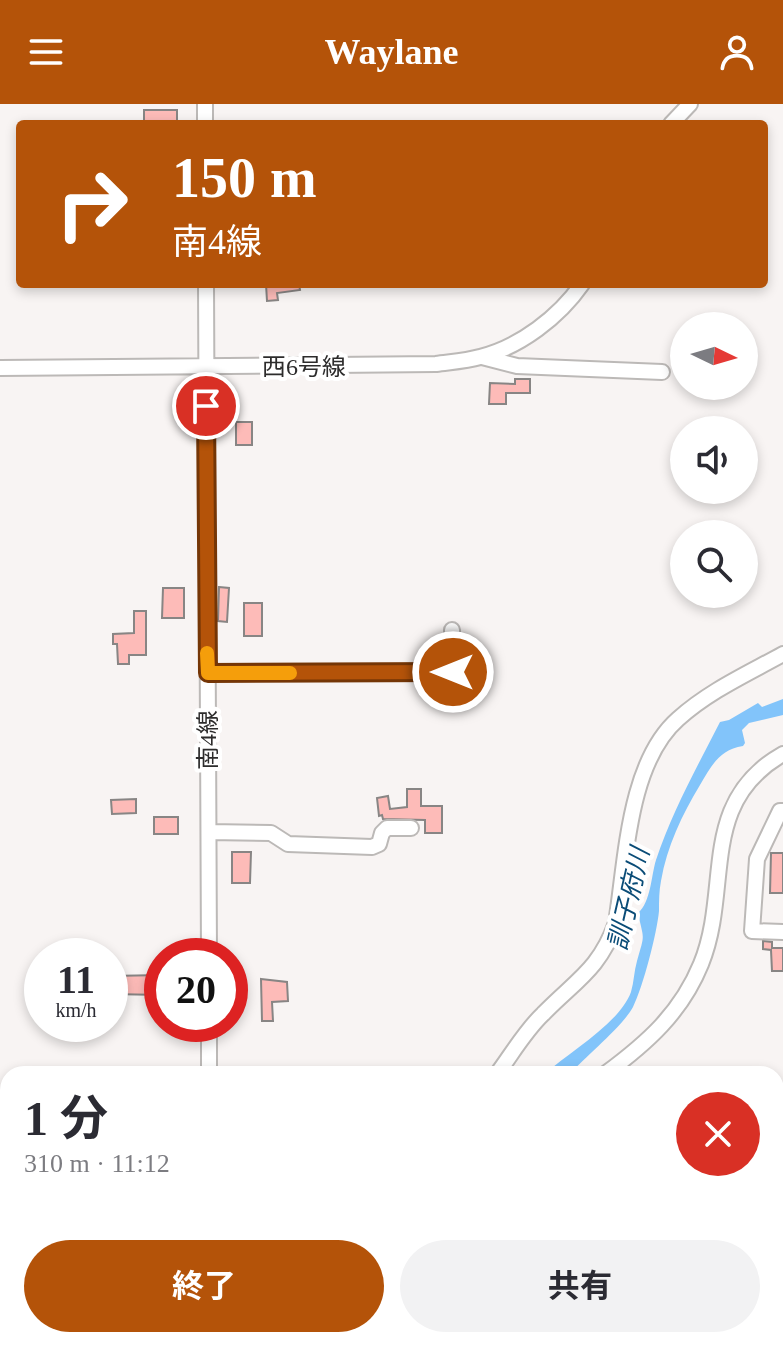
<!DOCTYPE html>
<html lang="ja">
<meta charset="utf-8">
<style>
:root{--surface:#fff;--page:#f2f2f3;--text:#2b2b33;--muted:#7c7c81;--accent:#b45309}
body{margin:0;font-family:"Times New Roman","Noto Sans JP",serif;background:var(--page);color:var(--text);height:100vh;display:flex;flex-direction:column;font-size:30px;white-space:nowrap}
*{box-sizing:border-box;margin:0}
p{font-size:26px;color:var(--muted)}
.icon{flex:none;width:44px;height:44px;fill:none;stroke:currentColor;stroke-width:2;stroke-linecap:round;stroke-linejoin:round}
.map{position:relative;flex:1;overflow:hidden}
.panel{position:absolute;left:0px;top:962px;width:784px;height:282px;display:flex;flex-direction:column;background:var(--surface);border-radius:24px 24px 0 0;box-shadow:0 4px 12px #0003}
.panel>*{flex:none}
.top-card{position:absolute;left:16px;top:16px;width:752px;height:168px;border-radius:8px;box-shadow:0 4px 12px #0003;background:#b45309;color:#fff;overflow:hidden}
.needle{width:52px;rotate:95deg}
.tools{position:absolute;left:670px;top:208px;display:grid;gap:16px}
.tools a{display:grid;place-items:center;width:88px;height:88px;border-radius:50%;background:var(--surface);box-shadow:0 4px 12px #0003;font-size:40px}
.speed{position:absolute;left:24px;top:834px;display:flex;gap:16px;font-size:40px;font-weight:700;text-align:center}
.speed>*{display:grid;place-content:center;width:104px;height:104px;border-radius:50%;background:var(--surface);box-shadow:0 4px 12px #0003;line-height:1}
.speed small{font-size:20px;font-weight:400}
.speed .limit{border:12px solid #d22;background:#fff;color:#111}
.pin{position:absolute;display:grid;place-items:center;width:68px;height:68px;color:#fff;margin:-34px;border:4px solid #fff;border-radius:50%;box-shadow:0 2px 8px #0007}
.me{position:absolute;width:88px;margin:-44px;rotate:270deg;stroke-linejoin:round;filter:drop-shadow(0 0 6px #0008)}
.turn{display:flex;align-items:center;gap:28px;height:168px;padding:0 24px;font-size:36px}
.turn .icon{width:104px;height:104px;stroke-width:2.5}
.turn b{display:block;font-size:56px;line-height:68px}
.round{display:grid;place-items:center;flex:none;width:84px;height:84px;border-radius:42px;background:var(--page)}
.headline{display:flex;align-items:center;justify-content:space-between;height:136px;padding:0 24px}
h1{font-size:48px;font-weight:700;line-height:60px}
.primary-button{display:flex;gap:16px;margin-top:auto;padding:16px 24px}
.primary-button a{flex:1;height:92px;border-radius:48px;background:var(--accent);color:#fff;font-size:32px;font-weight:700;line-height:92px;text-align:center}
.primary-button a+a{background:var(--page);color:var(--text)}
header{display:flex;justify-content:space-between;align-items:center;height:104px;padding:0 24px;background:var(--accent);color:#fff;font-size:36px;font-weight:700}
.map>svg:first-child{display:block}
</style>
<header><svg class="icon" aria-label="menu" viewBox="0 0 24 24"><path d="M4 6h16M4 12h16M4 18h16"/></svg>Waylane<svg class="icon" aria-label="person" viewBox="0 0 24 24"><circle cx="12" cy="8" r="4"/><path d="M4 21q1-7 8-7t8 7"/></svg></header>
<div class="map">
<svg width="783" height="1243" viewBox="0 0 783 1243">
<rect width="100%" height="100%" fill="#f8f4f3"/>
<path fill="#82c4fa" d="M783 595V611L749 619 742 626 745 639 743 642C719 646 712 661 700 681 682 711 667 742 661 777 659 787 659 797 659 807 657 829 643 883 633 903 623 922 586 952 570 970H545C570 947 619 920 631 888 634 878 634 867 637 857 645 829 644 837 638 809 651 798 651 772 656 756 672 708 697 663 720 618L729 616 758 599 762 603Z"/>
<path fill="#fdbbb8" stroke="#888584" stroke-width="2" d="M144 6H177V17H144Z
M266 180H299L300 186 277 189 278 196 267 197Z
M515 275H530V289H506V300H489L490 279 515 280Z
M236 318H252V341H236Z
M219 483 229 484 227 518 218 517Z
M163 484H184V514H162Z
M244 499H262V532H244Z
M134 507H146V551H129V560H118L117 540H113V530L134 529Z
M407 685H421V702H442V729H425V716L383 715 382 711 379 712 377 694 388 692 390 705 407 703Z
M136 695V709L112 710 111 696Z
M154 713H178V730H154Z
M232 748H251L250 779H232Z
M771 749H783V789H770Z
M763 837 772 838V844H783V867H772L771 846 763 845Z
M162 871V891L110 890V872Z
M261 875 287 878 288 897 272 898 273 917H262Z"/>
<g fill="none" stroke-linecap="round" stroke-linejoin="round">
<defs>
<path id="minor" d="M205 0V20
M671 20 690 0
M206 180 209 852
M482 253 517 262 662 268
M0 264 436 260C450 258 466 257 480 253 520 243 559 213 582 180
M208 569 453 568 452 526
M783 707H780L757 755 752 827 783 828
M209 728 271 729 288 740 372 743 379 740 382 729 387 724H411
M209 970V920
M497 970C512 950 525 927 543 910 576 876 599 866 616 819 626 757 628 659 678 615 709 587 747 570 783 550
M605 970C647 939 681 909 701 860 732 784 697 699 783 650
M776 1001H783
M776 1068H783
M776 1175H783
M209 1236V1243
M469 1236 472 1243
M562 1236 566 1243
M659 1243V1236"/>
</defs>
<use href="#minor" stroke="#bcb9b7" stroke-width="18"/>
<use href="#minor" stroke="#fff" stroke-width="14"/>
</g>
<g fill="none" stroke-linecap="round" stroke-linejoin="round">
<defs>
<path id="route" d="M206 302 208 569 453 568"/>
</defs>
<use href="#route" stroke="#753606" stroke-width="20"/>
<use href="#route" stroke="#b45309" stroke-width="14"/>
<path stroke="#f59e0b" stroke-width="14" d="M207 549 208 569H290"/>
</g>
<g text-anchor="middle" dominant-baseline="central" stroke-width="8" stroke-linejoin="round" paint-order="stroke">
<g font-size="24" fill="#2d2c2c" stroke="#fff">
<text x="304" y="263">西6号線</text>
<text transform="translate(208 636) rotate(-90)">南4線</text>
</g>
<g font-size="26" font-style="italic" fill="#0a4c77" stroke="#fff">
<text transform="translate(629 795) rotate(-77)">訓子府川</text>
</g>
</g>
</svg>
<div class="tools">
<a><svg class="needle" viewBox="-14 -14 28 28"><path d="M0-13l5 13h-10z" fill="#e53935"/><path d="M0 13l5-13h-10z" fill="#7c7c81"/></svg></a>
<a><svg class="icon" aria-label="sound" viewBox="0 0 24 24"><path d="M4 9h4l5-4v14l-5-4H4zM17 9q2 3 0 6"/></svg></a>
<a><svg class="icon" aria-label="search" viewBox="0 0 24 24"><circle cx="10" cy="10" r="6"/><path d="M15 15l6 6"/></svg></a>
</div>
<div class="speed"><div>11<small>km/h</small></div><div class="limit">20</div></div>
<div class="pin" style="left:206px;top:302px;background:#d93025"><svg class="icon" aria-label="arrive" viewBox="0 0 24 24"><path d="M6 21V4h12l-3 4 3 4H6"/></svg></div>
<svg class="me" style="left:453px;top:568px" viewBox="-20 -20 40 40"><circle r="17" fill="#b45309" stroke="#fff" stroke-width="3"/><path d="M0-11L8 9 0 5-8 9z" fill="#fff"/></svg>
<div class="top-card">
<div class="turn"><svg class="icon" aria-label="right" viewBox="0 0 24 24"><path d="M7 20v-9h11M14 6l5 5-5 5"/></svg><div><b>150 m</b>南4線</div></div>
</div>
<section class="panel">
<div class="headline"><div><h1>1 分</h1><p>310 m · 11:12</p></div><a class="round" style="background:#d93025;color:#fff"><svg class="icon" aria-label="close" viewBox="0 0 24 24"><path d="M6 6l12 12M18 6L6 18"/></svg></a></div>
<div class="primary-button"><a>終了</a><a>共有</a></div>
</section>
</div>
